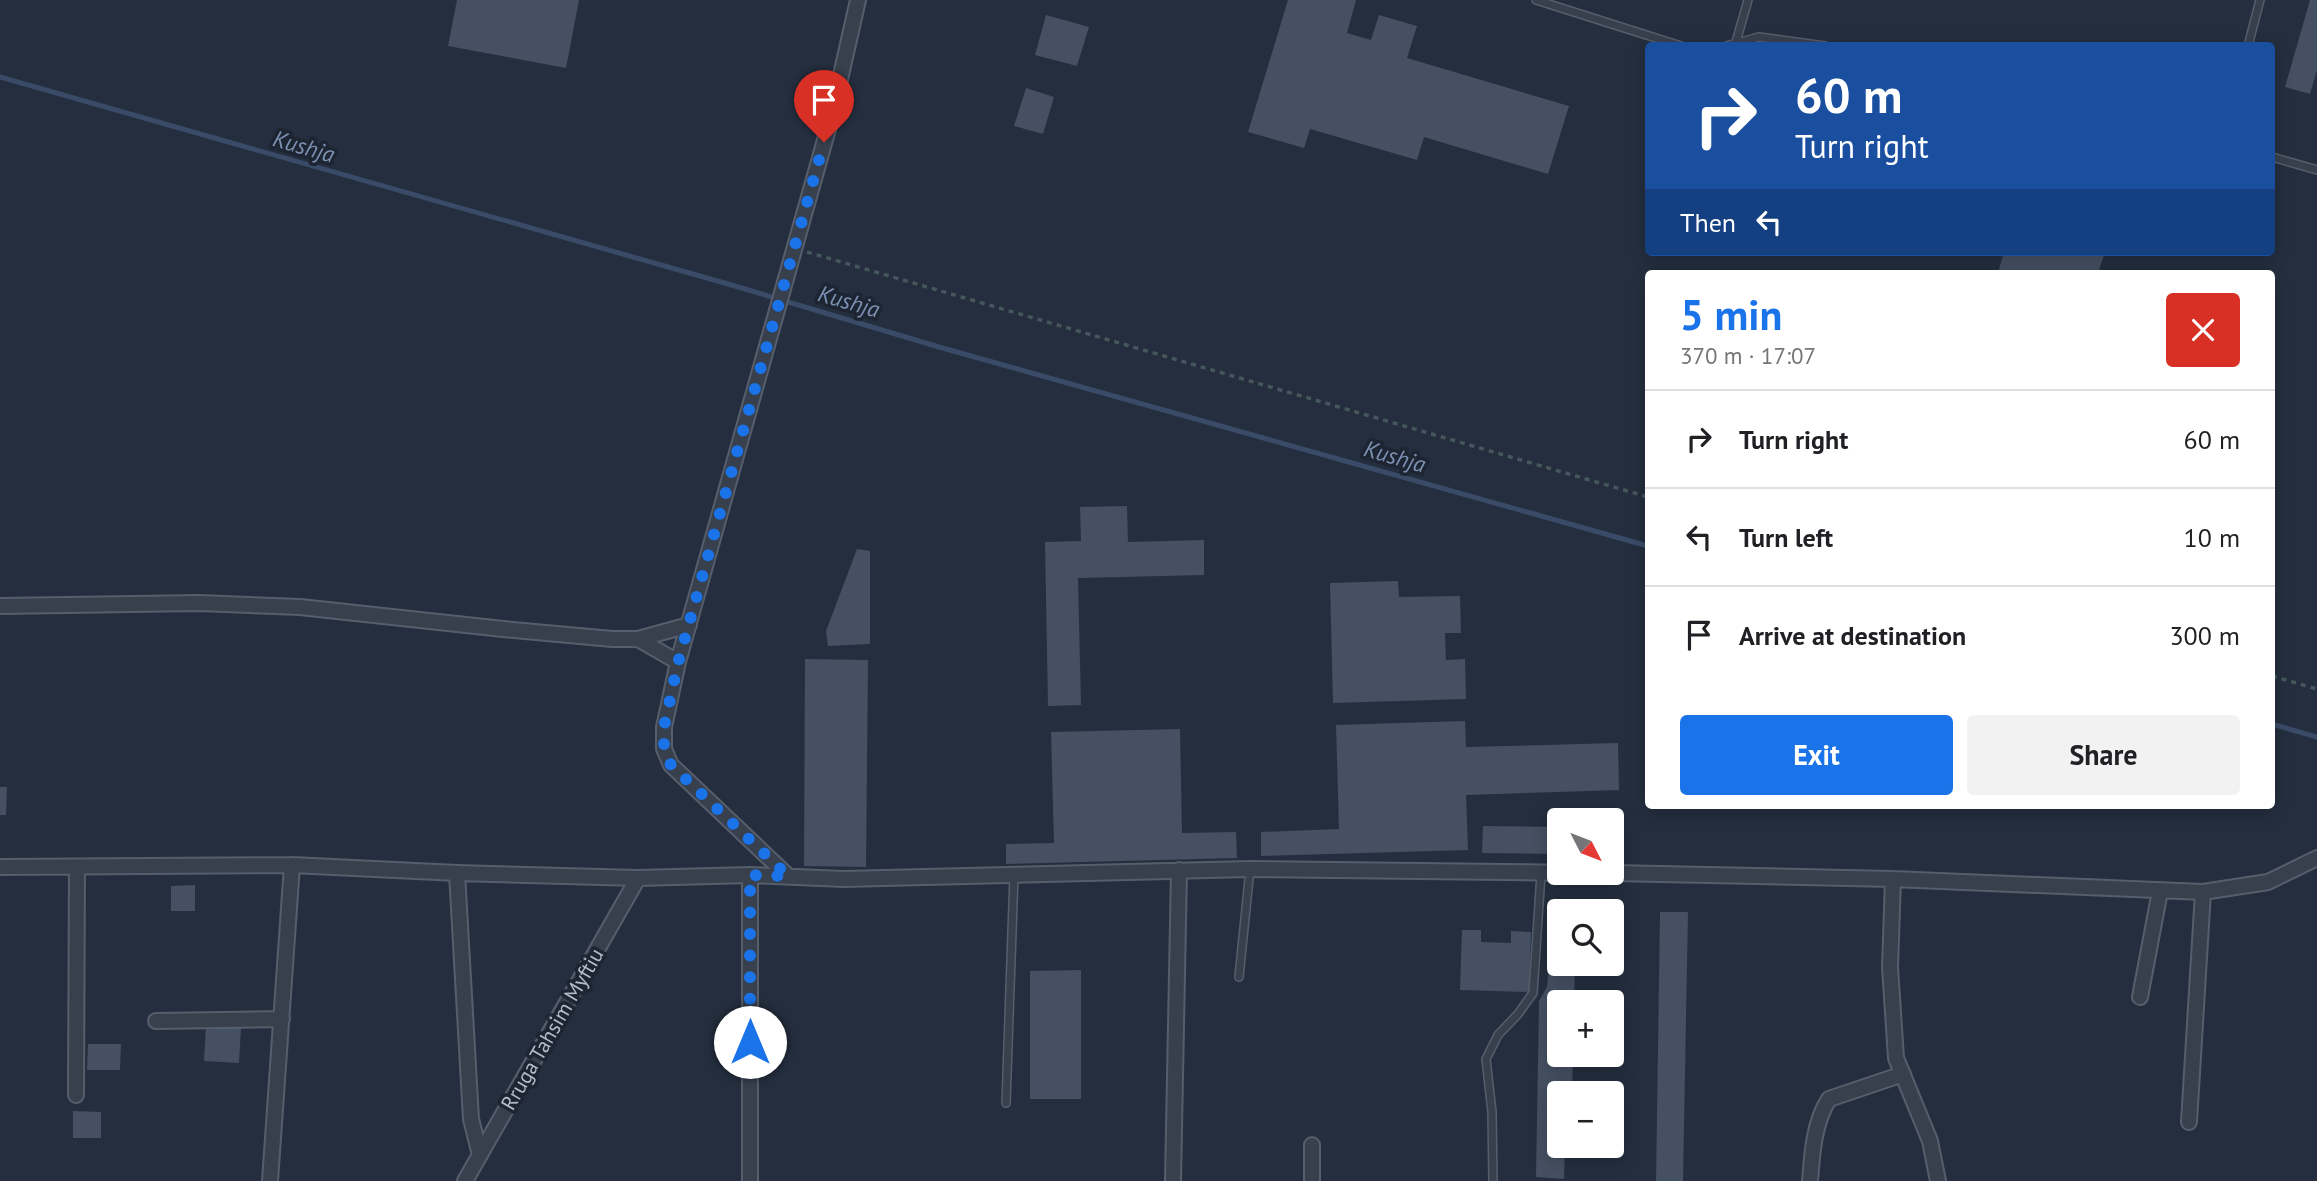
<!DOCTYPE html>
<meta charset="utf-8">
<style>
:root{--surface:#fff;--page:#f2f2f2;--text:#202124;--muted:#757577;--line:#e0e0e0;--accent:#1a73e8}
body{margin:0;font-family:"PT Sans",sans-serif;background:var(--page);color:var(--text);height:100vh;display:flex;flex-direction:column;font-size:26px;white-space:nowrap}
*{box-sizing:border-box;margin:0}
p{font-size:23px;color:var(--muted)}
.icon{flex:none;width:38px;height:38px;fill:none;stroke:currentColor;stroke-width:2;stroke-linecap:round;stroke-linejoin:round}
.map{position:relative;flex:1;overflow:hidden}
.sheet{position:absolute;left:1645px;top:270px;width:630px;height:539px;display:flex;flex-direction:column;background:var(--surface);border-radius:7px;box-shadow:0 4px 18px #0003}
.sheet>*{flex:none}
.top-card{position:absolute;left:1645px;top:42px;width:630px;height:214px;border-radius:7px;box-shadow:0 4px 18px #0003;background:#1a4fa0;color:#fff;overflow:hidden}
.needle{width:46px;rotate:132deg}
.buttons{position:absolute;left:1547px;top:808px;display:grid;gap:14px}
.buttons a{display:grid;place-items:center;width:77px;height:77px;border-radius:7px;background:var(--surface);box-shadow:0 4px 18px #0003;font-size:35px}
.pin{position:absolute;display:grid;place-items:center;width:60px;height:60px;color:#fff;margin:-72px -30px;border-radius:50% 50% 50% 0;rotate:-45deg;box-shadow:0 0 7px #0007}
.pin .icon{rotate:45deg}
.me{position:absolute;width:77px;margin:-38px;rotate:0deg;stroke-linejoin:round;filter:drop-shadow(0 0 5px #0008)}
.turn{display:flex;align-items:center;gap:24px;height:147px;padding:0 35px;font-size:32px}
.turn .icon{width:91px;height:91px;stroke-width:2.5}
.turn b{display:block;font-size:49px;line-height:60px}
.then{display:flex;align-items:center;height:66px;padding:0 35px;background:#0003;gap:14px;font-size:26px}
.round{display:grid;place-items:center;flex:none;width:74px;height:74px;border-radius:7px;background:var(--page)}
.head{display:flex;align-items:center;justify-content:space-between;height:119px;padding:0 35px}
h1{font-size:42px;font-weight:700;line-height:52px;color:var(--accent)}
.button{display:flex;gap:14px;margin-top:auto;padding:14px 35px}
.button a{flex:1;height:80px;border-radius:7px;background:var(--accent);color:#fff;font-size:28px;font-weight:700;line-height:80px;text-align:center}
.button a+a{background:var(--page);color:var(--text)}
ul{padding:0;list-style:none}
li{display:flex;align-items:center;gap:21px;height:98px;padding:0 35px;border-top:2px solid var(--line)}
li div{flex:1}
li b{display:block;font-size:26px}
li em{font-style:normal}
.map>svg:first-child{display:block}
</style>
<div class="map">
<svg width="2317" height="1181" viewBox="0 0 2317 1181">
<rect width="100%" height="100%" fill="#242e3e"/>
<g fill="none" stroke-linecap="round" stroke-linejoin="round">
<path stroke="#394b67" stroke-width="5" d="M0 77 735 286 939 347 1648 546
M2272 724 2317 737"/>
</g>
<path fill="#455062" d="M457 0H579L566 68 448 46Z
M1288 0H1356L1347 33 1371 40 1379 15 1417 26 1407 58 1569 106 1548 174 1424 137 1417 160 1310 129 1304 148 1248 132Z
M2310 0H2317V70L2310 94 2285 87Z
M1046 15 1089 27 1077 66 1035 55Z
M1026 88 1054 97 1043 134 1014 126Z
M2004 252H2105L2098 273H1998Z
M1127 506 1128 542 1204 540V575L1078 578 1081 705 1048 706 1045 542 1081 541 1080 507Z
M857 549 870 551V644L828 646 826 631Z
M1398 581 1399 597 1460 596 1461 633H1445L1446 660 1465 659 1466 699 1333 703 1330 583Z
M805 659 868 660 866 867 804 866Z
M1465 721 1466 747 1618 743 1619 790 1466 795 1468 850 1261 856V832L1339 829 1336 725Z
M1180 729 1182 833 1236 832 1237 858 1006 864V844L1054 843 1051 732Z
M0 787H7L6 815H0Z
M1483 826 1559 827V854L1482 853Z
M1612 828H1617L1616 855H1612Z
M195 885V911H171V886Z
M1554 910H1559V964H1575L1574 1003H1559V1055H1573L1572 1094H1559V1146H1565L1564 1179 1536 1177 1539 1001 1547 987Z
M1660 912H1688L1683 1181H1656Z
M1462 930H1481V942L1511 943V931L1531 932 1529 992 1460 990Z
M1081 970V1099H1030V971Z
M206 1026 241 1028 239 1063 204 1061Z
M88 1044H121L120 1070H87Z
M73 1111 101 1112V1138H73Z"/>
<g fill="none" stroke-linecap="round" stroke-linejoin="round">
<defs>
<path id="service" d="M1536 0 1681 46
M1736 42 1748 0
M1726 46 1759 37 1825 46
M2248 46 2260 0
M2272 157 2317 170
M1239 977 1250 869
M1006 1103 1014 875
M1493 1181 1492 1112 1486 1059 1498 1035 1518 1014 1533 993 1541 874"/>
<path id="minor" d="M0 606 199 603 300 607 503 629 612 639H638L678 662
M638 639 689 625
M0 867 292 865 457 873 638 878 750 875 843 879 1250 869 1581 873
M457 873 471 1119 480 1155
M1612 873 1893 879 2203 892 2268 882 2317 858
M788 876 671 765 664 749V727L678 662 832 115 858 0
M1893 879 1890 967 1896 1058 1930 1141 1938 1181
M2140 997 2160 891
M156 1021 282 1019
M76 1095 77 868
M2189 1122 2203 892
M270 1181 292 865
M465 1181 638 878
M750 1181V875
M1173 1181 1179 870
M1312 1181V1145
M1810 1181C1812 1154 1814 1122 1829 1099L1903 1074"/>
</defs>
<use href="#service" stroke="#565e6c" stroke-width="10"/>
<use href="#minor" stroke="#565e6c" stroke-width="18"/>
<path stroke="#44585c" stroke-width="3.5" stroke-dasharray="5 5" stroke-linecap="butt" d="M807 252 1648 497
M2272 676 2317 689"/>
<use href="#service" stroke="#38404e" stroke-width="7"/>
<use href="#minor" stroke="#38404e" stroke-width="14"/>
</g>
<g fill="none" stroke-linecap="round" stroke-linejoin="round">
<path stroke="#1a73e8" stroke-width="12" stroke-dasharray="0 21.6" d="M750 1042V875L788 876 671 765 664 750V727L678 663 824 142"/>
</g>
<g text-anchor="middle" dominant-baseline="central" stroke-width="7" stroke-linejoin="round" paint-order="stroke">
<g font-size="21" fill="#b4bbc9" stroke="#1d2533">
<text transform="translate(552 1029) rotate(-60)">Rruga Tahsim Myftiu</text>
</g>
<g font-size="23" font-style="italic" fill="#7c90b1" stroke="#1d2533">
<text transform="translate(304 146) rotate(16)">Kushja</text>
<text transform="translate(849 301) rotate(16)">Kushja</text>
<text transform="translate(1395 456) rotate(16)">Kushja</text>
</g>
</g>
</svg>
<div class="buttons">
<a><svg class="needle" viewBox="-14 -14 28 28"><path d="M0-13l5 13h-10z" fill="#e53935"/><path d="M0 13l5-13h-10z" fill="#757577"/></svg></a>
<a><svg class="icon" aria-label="search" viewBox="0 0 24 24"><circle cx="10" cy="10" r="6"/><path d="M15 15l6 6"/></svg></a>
<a>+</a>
<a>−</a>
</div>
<div class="pin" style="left:824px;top:142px;background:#d93025"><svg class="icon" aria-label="arrive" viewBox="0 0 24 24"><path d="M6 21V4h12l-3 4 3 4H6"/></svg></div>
<svg class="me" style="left:750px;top:1042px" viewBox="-20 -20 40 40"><circle r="19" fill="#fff"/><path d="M0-13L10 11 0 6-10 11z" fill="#1a73e8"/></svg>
<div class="top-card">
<div class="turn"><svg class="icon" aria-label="right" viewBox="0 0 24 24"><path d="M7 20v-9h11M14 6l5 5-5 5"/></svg><div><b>60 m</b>Turn right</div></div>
<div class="then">Then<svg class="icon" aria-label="left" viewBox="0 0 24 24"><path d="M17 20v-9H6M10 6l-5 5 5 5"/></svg></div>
</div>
<section class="sheet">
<div class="head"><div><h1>5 min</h1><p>370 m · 17:07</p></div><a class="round" style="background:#d93025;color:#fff"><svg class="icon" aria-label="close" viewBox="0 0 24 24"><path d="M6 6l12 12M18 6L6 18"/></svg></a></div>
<ul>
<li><svg class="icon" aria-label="right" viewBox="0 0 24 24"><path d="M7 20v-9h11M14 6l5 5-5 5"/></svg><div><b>Turn right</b></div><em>60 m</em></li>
<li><svg class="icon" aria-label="left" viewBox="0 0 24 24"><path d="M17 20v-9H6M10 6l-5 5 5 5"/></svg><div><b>Turn left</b></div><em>10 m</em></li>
<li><svg class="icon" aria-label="arrive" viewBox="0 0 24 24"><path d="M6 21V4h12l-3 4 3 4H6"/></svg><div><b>Arrive at destination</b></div><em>300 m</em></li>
</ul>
<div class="button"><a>Exit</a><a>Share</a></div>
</section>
</div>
